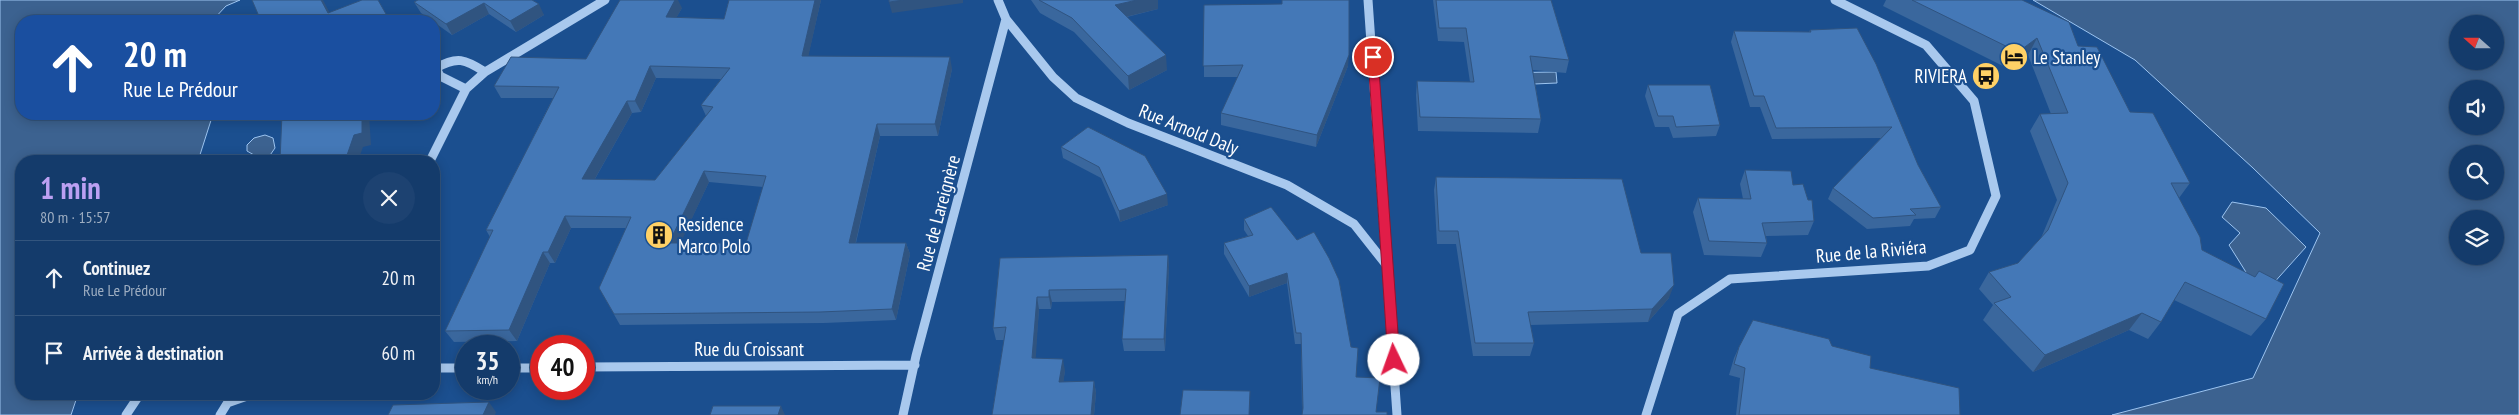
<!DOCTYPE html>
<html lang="fr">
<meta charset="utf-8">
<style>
:root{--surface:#143b6b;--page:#1d4271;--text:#f1f3f6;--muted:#9dadc1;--line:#33557e;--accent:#bca0f2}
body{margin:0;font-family:"PT Sans Narrow",sans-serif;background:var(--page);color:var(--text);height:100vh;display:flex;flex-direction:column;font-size:19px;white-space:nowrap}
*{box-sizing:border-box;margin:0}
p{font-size:16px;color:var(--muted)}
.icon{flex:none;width:28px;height:28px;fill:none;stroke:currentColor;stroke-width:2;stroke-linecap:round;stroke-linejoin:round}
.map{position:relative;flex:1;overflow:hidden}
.sheet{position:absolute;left:15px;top:155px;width:425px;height:245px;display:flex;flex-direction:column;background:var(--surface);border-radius:20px;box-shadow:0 2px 12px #0003,0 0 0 1px var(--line)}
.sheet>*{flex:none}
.top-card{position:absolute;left:15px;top:15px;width:425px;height:105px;border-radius:20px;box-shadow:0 2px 12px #0003,0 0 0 1px var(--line);background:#1a4fa0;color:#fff;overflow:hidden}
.needle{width:32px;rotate:291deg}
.buttons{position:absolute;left:2449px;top:15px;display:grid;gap:10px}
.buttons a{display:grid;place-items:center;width:55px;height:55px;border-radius:50%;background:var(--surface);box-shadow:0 2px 12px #0003,0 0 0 1px var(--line);font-size:25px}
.speed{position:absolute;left:455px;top:335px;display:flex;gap:10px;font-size:25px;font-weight:700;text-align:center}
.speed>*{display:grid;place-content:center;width:65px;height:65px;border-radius:50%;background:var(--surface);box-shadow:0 2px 12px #0003,0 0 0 1px var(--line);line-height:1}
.speed small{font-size:12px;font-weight:400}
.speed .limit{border:8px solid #d22;background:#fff;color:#111}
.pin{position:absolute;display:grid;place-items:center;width:42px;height:42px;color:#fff;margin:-21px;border:2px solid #fff;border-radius:50%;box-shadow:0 1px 5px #0007}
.me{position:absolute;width:55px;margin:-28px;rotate:357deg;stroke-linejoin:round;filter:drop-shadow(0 0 4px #0008)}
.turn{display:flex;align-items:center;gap:18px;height:105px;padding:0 25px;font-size:22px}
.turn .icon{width:65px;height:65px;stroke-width:2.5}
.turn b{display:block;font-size:35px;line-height:42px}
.round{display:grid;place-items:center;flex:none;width:52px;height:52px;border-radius:26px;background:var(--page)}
.head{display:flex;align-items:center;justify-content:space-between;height:85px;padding:0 25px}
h1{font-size:30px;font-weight:700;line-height:38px;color:var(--accent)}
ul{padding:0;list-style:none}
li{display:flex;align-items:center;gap:15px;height:75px;padding:0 25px;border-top:1px solid var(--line)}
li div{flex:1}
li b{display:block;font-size:19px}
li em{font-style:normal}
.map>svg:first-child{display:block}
</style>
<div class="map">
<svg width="2519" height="415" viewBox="0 0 2519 415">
<rect width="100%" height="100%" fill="#1b4f8f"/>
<path fill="#3c6290" stroke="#9cc4f0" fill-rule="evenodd" d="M0 0H240L226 6 212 21H21V114H213L198 161H21V394H78L71 415H0Z
M2033 0H2519V415H2112L2253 378 2320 233 2253 168 2135 60ZM2458 24H2495V61H2458ZM2458 89H2495V126H2458ZM2458 154H2495V191H2458ZM2458 219H2495V256H2458Z
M1556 72 1557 83 1488 86V73Z
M265 135 273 138 275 148 266 161H252L254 155 247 151V145L254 138Z
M2232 202 2266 208 2306 247 2271 286 2249 277 2229 245 2240 233 2222 217Z"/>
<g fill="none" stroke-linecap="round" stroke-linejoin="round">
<path stroke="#a9c9ee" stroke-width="9" d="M998 0 1006 19 1053 77 1076 98 1128 123 1287 185 1354 224 1388 267
M1368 0 1397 415
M466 89 440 76 436 68C457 56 465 59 485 72
M430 161 466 89 485 72 605 0
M584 367 915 365
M434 368H466
M509 368H541
M230 402 253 394
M126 415 140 394
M220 415 233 394
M903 415 916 356 1006 19
M1646 415 1678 314 1730 279 1928 266 1970 250 1996 196 1974 101 1926 45 1835 0"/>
</g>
<path fill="#3a679d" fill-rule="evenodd" d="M532 0 544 15 516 32 489 14 452 35 421 13 414 2Z
M729 0H821L808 56 952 69 938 136H880L856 243H906L910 254 896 320 824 323 620 325 599 288 626 228H571L555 263H550L517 341 454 342 445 331 490 237 486 230 553 98H501L494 86 586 59 682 8 676 18 724 19ZM656 78 721 79 701 105 706 116 655 180 595 179 632 113 641 112ZM709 182 763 187 746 243H680Z
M1031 0H1158V9L1127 17 1167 70 1129 90 1074 32 1040 13Z
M1433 0H1551L1569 60 1566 73 1533 70 1541 119 1538 133 1418 131 1416 95 1417 81 1470 82 1464 42 1438 41Z
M1886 0H2022L2078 46 2130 112 2190 183 2179 198 2202 250 2254 277 2259 271 2266 319 2251 336 2174 300 2161 322 2148 339 2129 330 2033 372 1983 320 1993 305 1979 289 1989 272 2018 263 2041 238 2057 200 2030 131 2040 114H2051L2028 55 2009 69 1883 6Z
M1204 5 1348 66 1316 147 1221 125V113L1238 77H1204Z
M1857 28 1918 165 1941 207 1935 218 1914 219 1910 226 1867 229 1828 199 1833 188 1881 138 1772 139 1760 107H1750L1731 42 1734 31 1809 32 1810 30Z
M1648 85 1720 125 1716 136 1673 138 1669 127H1655L1645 96Z
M1088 127 1168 205 1120 222 1101 178 1063 158 1061 147Z
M1745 170 1793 185 1814 221 1808 235 1766 236 1767 243 1761 257 1704 255 1693 212 1698 198 1743 199 1740 184Z
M1436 177 1641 253 1669 298 1648 322 1530 325 1534 343 1530 356H1473L1456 244H1437L1434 190Z
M1244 219 1297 240 1314 232 1302 412 1301 344H1295L1287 283 1249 297 1224 254V243L1248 236 1244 230Z
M1168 255 1169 267 1165 351H1124L1122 339 1125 301 1052 302 1051 309H1039L1035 358 1065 371 1063 382 1094 381 1096 393 1094 415H992L1004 340H996L993 328 1000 258Z
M1832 346 1870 368 1960 415H1736L1740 378 1729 375 1734 358 1739 347Z"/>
<path fill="#305480" d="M321 0H323L334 21 328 13Z
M675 0H678L682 8 670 29 666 17Z
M815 0H821L806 67 802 56Z
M904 0H963V3L892 13 889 2Z
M1137 0H1158V9L1117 19 1115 5Z
M484 3 489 14 452 35 446 24Z
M539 4 544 15 516 32 510 21Z
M2037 38 2028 55 2009 69 2018 52Z
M1166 55 1167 70 1129 90 1128 76Z
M1349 55 1348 66 1316 147 1317 135Z
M950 57 952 69 938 136 935 124Z
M650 66 656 78 641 112 635 101Z
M627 101 632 113 588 191 582 179Z
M362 114H369L371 145 363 147 358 161H345Z
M877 124 880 136 853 254 849 243Z
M704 171 709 182 675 255 669 243Z
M1167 194 1168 205 1120 222 1119 211Z
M565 216 571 228 555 263 548 252Z
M906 243 910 254 896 320 892 309Z
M543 252 550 263 517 341 509 330Z
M1168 255 1169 267 1165 351 1164 339Z
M1287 273V283L1249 297V286Z
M1674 285 1669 298 1648 322 1652 309Z
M1049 290 1052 302 1051 309 1049 297Z
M1037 297 1039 309 1035 370 1032 358Z
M2142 313 2129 330 2033 372 2045 355Z
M1063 359 1065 371 1062 394 1059 382Z
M1094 381 1096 393 1094 415H1091Z
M489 402 496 412 495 415H483Z
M781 406 785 415H778Z"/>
<path fill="#4478b7" stroke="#305480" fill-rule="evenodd" d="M252 0H321L328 13 362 0H378L390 21H243V19L258 14Z
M418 0H532L539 4 510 21 484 3 446 24 414 2Z
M620 0H675L666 17 724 19 729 0H815L802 56 950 57 935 124H877L849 243H906L892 309 820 312 614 314 599 288 631 217 565 216 548 252H543L509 330 445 331 493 230H486L559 87 494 86 511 57 586 59ZM650 66 730 68 701 105 713 107 655 180 582 179 627 101H635ZM704 171 766 176 746 243H669Z
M889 0H904L889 2Z
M1039 0H1137L1115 5 1166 55 1128 76 1072 18Z
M1282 0H1349V55L1317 135 1221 113 1243 65 1203 66 1204 5 1282 4Z
M1436 0H1551L1569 60 1530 56 1541 119 1420 117 1417 81 1474 82 1466 28H1439Z
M1912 0H2022L2069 22 2078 46 2097 47 2130 112 2153 113 2190 183H2171L2200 237 2202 250 2255 277 2259 271 2284 284 2266 319 2185 282 2161 322 2142 313 2045 355 1994 303 2011 297 1989 272 2018 263 2048 230 2068 183 2040 114 2068 113 2037 38 2018 52Z
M1857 28 1876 64 1918 165 1941 207 1910 209 1916 215 1873 218 1833 188 1892 127 1776 128 1764 96H1754L1734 31 1811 32 1810 30Z
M1648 85H1710L1720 125 1676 127 1673 116H1658Z
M282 114H362V133L354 135 345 161H280Z
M1088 127 1145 156 1167 194 1119 211 1099 167 1061 147Z
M1745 170 1791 171 1793 185 1803 184 1808 200H1812L1814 221 1762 223 1767 243 1709 241 1698 198 1751 199Z
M1436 177 1622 179 1641 253H1671L1674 285 1652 309 1528 312 1534 343H1475L1458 231H1439Z
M1271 207 1297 240 1314 232 1329 258 1339 280 1351 347 1358 348 1356 377 1380 378 1376 412H1387V415H1302L1303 408 1301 333H1296L1287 273 1249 286 1224 243 1253 235 1244 219Z
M1168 255 1164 339H1122L1126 289 1049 290V297H1037L1032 358 1063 359 1059 382 1094 381 1091 415H992L1006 327 993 328 1000 258Z
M1753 320 1829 339 1832 346 1871 356 1870 368 1959 388 1960 415H1739L1745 368 1734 364 1739 347Z
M1183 390 1250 391 1249 415H1180Z
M489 402 483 415H388L393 405Z
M713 406H781L778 415H710Z"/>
<path fill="#e11d48" stroke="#92132f" d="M1373 54 1378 57 1400 360 1394 365 1388 360 1368 57Z"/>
<defs>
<symbol id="hotel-disc" viewBox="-11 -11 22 22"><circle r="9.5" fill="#ffd166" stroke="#1b4f8f"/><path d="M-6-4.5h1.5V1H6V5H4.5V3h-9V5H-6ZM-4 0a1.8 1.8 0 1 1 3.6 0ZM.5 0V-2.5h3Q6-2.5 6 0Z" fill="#111"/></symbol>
<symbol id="bus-disc" viewBox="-11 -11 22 22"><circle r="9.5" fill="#ffd166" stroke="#1b4f8f"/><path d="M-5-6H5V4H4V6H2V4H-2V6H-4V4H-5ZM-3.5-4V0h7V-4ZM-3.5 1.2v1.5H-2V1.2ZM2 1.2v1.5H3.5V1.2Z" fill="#111"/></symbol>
<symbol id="building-disc" viewBox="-11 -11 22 22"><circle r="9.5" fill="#ffd166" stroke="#1b4f8f"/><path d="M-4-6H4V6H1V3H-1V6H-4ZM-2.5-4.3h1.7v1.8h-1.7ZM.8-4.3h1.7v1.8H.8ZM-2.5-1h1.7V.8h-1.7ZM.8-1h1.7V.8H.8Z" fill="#111"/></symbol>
</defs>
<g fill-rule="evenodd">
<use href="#hotel-disc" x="1998" y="41" width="32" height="32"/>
<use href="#bus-disc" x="1970" y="60" width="32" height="32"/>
<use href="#building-disc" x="643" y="219" width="32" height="32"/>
</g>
<g text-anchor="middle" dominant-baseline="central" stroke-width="4.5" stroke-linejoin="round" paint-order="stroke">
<g font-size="19" fill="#fff" stroke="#1b4f8f" text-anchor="start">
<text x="2033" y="57">Le Stanley</text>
<text x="1967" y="76" text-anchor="end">RIVIERA</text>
<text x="678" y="224">Residence<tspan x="678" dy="22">Marco Polo</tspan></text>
</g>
<g font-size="19" fill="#fff" stroke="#1b4f8f">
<text transform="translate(1189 129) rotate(22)">Rue Arnold Daly</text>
<text transform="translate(938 213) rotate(-75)">Rue de Lareignère</text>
<text transform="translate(1871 251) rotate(-5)">Rue de la Riviéra</text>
<text x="749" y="349">Rue du Croissant</text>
</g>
</g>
</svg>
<div class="buttons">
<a><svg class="needle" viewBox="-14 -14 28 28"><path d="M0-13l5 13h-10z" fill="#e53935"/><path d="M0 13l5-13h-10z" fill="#9dadc1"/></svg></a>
<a><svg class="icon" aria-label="sound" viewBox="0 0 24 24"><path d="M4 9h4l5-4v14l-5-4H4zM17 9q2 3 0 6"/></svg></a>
<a><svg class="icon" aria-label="search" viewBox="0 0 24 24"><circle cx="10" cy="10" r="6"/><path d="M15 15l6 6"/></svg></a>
<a><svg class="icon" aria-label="layers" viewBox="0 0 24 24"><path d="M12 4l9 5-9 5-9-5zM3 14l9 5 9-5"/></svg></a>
</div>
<div class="speed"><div>35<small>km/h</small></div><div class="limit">40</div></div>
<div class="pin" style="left:1373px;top:57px;background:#d93025"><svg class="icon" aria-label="arrive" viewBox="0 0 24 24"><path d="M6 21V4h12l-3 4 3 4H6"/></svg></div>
<svg class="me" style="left:1394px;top:360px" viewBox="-20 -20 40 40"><circle r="19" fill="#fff"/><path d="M0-13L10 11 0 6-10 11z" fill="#e11d48"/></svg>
<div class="top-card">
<div class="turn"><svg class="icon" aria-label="ahead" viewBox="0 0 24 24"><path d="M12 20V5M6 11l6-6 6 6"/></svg><div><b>20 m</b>Rue Le Prédour</div></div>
</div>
<section class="sheet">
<div class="head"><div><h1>1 min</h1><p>80 m · 15:57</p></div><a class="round"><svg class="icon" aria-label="close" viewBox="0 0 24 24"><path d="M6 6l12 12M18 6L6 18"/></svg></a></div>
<ul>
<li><svg class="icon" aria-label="ahead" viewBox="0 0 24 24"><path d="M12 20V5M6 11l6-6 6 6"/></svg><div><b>Continuez</b><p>Rue Le Prédour</p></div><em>20 m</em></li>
<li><svg class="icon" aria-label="arrive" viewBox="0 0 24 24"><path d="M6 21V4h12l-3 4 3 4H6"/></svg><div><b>Arrivée à destination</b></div><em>60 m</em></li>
</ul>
</section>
</div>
